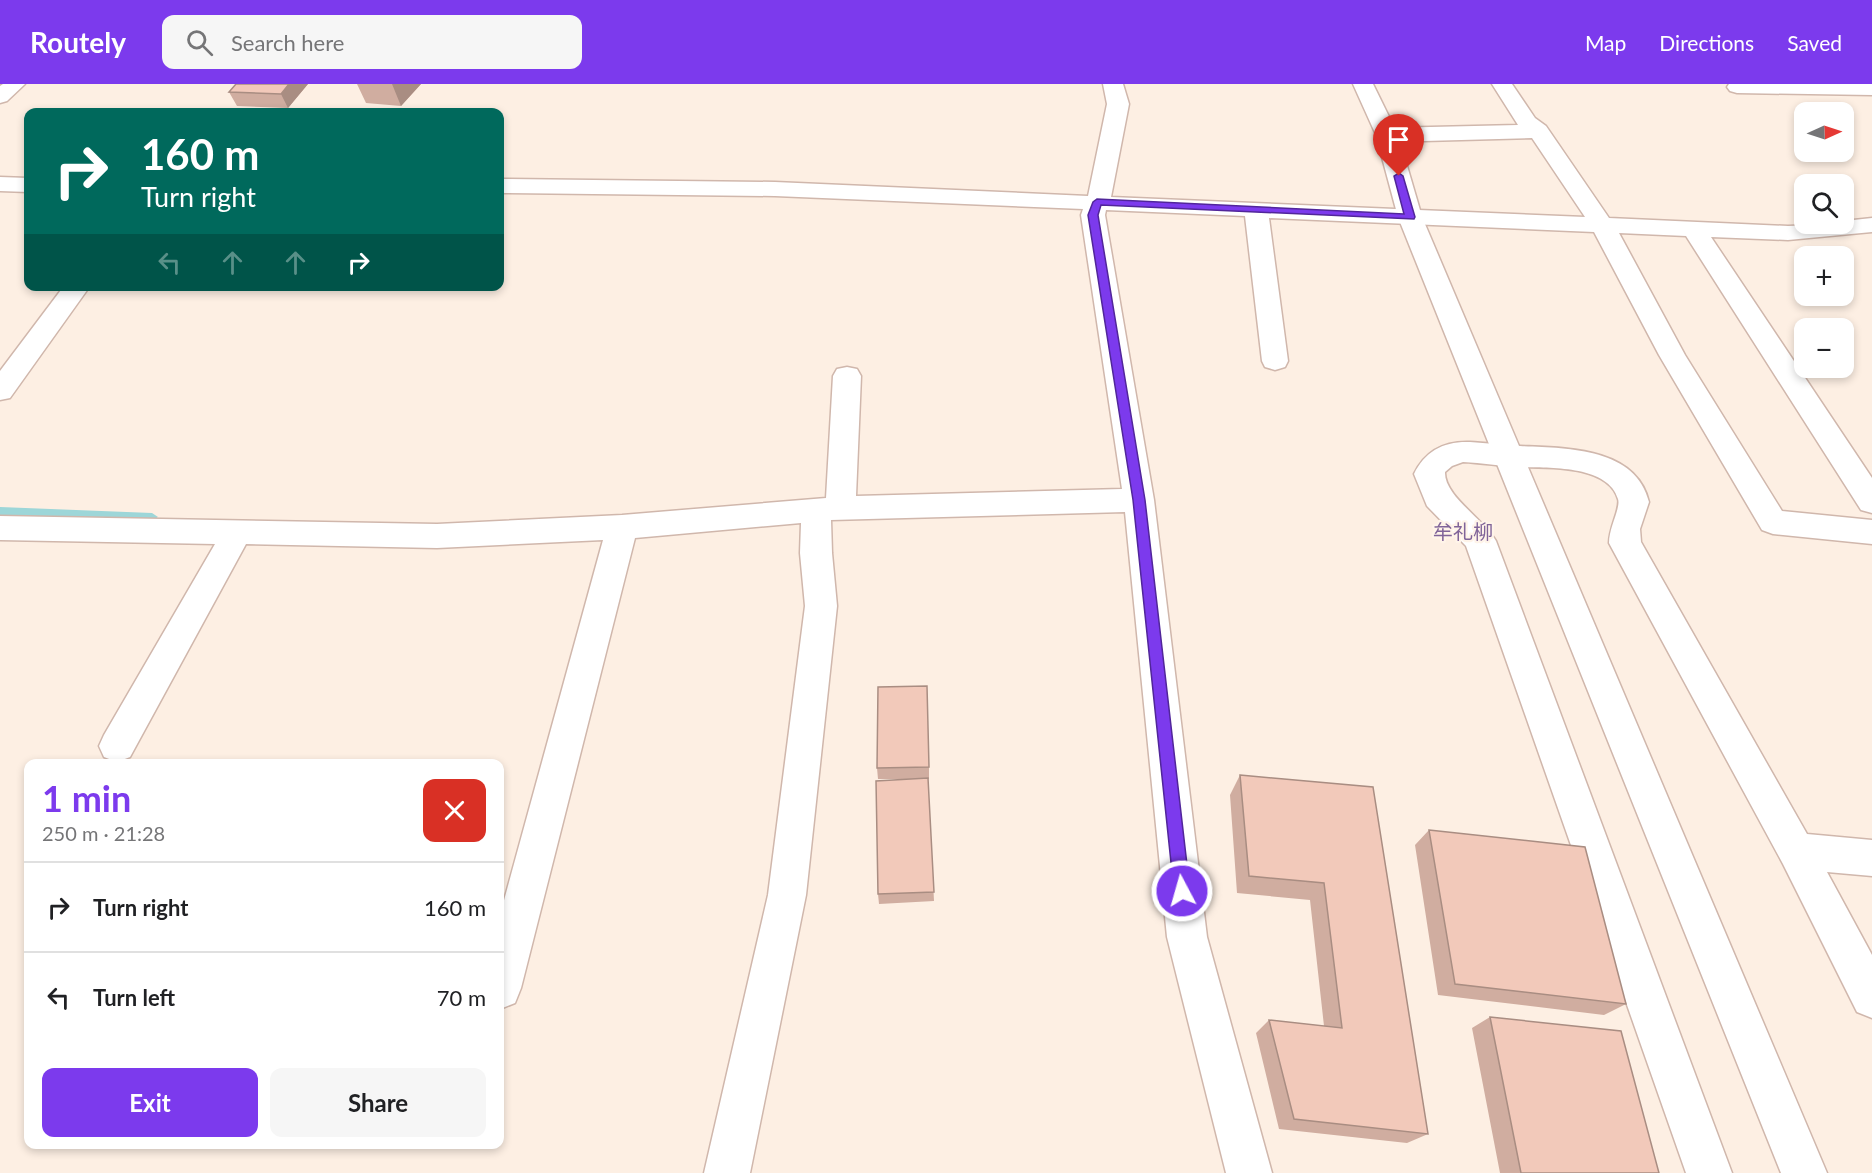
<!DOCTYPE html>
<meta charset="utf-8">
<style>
:root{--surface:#fff;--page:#f6f6f6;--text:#202124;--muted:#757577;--line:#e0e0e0;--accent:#7c3aed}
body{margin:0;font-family:Lato,"Noto Sans JP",sans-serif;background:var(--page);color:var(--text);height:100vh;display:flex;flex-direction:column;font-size:22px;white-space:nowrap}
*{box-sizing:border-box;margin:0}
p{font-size:20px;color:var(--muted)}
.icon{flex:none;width:33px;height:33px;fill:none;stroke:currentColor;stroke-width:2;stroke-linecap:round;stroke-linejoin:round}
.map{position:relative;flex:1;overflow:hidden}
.details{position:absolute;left:24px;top:675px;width:480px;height:390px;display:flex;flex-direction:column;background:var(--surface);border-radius:12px;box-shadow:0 3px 9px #0003}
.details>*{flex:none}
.banner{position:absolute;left:24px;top:24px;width:480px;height:183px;border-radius:12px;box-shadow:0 3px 9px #0003;background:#00695c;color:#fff;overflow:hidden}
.needle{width:39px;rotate:87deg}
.controls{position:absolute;left:1794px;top:18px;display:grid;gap:12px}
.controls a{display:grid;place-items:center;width:60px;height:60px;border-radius:12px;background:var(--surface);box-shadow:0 3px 9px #0003;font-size:30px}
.pin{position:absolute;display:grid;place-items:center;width:51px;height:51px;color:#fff;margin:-62px -26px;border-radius:50% 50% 50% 0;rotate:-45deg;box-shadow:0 0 6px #0007}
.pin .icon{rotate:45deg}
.me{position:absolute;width:66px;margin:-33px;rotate:354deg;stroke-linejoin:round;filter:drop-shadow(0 0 4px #0008)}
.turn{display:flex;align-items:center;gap:21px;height:126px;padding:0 18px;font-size:27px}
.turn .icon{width:78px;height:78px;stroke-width:2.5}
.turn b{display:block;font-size:42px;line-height:51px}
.lanes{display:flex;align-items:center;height:57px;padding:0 18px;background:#0003;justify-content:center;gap:30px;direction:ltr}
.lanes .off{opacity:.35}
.round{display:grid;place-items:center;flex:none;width:63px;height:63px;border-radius:12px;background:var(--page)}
.head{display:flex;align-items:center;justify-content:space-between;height:102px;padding:0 18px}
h1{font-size:36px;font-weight:700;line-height:45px;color:var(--accent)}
.button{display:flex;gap:12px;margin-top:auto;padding:12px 18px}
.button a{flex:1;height:69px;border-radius:12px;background:var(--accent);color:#fff;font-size:24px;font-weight:700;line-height:69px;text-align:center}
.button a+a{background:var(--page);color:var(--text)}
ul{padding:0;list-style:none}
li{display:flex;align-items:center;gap:18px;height:90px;padding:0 18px;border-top:2px solid var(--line)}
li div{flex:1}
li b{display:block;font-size:22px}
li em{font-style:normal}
header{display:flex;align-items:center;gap:36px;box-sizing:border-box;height:84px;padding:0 30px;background:var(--accent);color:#fff}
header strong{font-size:28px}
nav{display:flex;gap:33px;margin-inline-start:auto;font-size:21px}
.search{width:420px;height:54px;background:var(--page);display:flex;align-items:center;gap:15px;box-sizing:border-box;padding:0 21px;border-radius:12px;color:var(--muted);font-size:22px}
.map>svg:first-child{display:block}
</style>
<header>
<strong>Routely</strong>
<div class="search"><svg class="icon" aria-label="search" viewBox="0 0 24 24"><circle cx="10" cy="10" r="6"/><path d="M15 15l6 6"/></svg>Search here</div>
<nav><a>Map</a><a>Directions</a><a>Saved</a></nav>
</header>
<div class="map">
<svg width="1872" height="1089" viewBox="0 0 1872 1089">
<rect width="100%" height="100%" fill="#fdefe3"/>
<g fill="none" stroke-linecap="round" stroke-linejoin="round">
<path fill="#9dd6d8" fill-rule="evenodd" d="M0 423 152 429 158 433 152 437 0 431Z"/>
<defs>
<path id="minor" d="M3 0H25L7 17 0 19V2Z
M1103 0H1123L1129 20 1111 113 1585 133 1532 54 1387 58 1379 56 1376 51 1379 46 1387 44 1518 41 1492 0H1512L1535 34 1546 42 1609 134 1788 142 1844 140V137L1872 134V148L1788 156 1711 153 1872 394V429L1861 426 1686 152 1619 149 1685 271 1782 427 1872 436V460L1773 450 1762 446 1659 271 1594 148 1269 134 1288 277 1285 283 1275 286 1265 283 1262 277 1245 132 1106 126 1105 131 1154 416 1207 853 1272 1089H1226L1167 853 1125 428 831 436 832 469 837 522 806 811 750 1089H704L768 811 805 522 800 469 801 439 635 454 521 904 515 919 500 925V831L603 456 437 464 246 460 130 673 117 678 104 673 99 662 104 651 215 460 0 456V432L437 440 622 431 826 414 833 292 837 285 847 283 857 285 861 292 856 412 1122 405 1081 131 1083 125 775 112 500 109V95L775 98 1088 112 1107 20Z
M1729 0H1872V11L1737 9 1730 7 1727 3Z
M0 93 28 94V108L0 107Z
M64 202H90L10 314 0 316V287Z
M1470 358C1487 359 1503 361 1520 362 1565 364 1636 363 1649 418L1640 445 1641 458 1807 750 1872 756V792L1827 788 1872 871V934L1857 928 1783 780 1609 459C1609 443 1621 424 1618 415 1608 380 1546 384 1518 383 1500 382 1482 379 1463 378L1452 382 1445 388C1444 412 1484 435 1496 457L1732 1089H1686L1466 462 1427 422 1414 390C1425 367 1444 357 1470 358Z"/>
<path id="tertiary" d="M1353 0H1373L1398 51 1422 133 1827 1089H1781L1398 133 1376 51Z"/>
</defs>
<use href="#minor" stroke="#d0b7ac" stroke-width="3"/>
<use href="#tertiary" stroke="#d0b7ac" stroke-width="3"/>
<use href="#minor" fill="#fff" fill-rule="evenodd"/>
<use href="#tertiary" fill="#fff" fill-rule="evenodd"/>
</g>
<path fill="#d0ada0" d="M236 0H308L288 24 237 22 229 8Z
M357 0H421L401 22 366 19Z
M929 683V695H928L934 817 879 820 878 810 924 695H878L877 684Z
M1240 691 1373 703 1428 1050 1407 1059 1279 1045 1256 949 1269 936 1324 942 1310 816 1237 809 1230 711Z
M1429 746 1626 920 1604 931 1438 911 1415 761Z
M1490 933 1659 1089H1500L1472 944Z"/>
<path fill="#a98d82" d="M289 0H308L288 24 281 10Z
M392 0H421L401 22Z"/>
<path fill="#f2c9ba" stroke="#a98d82" stroke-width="1.5" d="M236 0H289L281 10 229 8Z
M927 602 929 683 877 684 878 603Z
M1240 691 1373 703 1428 1050 1294 1035 1269 936 1342 944 1324 799 1249 792Z
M928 694 934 808 878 810 876 697Z
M1429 746 1585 763 1626 920 1455 900Z
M1490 933 1621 947 1659 1089H1521Z"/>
<path fill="#7c3aed" stroke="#51269a" stroke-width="1.5" d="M1399 89 1403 92 1415 133 1414 135 1101 121 1098 131 1145 416 1190 807 1188 812 1182 815 1176 812 1174 807 1133 416 1088 131 1093 118 1097 115 1404 130 1394 92Z"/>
<g text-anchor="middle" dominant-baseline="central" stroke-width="4.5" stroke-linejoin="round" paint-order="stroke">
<g font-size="20" fill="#806499" stroke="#fff4e9">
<text x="1463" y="447">牟礼柳</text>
</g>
</g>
</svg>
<div class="controls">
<a><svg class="needle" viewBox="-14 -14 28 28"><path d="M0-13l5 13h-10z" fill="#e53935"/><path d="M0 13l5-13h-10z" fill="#757577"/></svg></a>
<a><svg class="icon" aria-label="search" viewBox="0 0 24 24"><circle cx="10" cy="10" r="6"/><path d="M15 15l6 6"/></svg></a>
<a>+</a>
<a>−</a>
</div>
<div class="pin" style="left:1399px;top:92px;background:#d93025"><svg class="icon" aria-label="arrive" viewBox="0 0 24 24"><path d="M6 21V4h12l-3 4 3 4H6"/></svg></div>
<svg class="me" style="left:1182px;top:807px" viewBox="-20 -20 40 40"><circle r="17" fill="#7c3aed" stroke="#fff" stroke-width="3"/><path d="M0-11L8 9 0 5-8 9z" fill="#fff"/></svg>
<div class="banner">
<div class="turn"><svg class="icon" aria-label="right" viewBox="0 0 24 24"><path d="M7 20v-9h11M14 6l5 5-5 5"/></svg><div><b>160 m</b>Turn right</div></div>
<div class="lanes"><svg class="icon off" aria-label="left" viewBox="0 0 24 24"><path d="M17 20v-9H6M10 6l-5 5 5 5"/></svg><svg class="icon off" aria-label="ahead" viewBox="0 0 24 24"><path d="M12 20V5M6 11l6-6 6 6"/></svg><svg class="icon off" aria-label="ahead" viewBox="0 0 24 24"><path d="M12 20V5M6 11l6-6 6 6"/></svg><svg class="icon" aria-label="right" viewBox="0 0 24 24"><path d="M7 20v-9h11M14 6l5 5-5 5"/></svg></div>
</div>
<section class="details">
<div class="head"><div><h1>1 min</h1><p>250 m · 21:28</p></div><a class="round" style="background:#d93025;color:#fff"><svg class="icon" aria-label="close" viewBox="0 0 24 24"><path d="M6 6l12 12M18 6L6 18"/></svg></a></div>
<ul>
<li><svg class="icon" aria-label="right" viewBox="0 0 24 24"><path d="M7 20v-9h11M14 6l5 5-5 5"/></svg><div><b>Turn right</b></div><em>160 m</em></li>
<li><svg class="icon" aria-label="left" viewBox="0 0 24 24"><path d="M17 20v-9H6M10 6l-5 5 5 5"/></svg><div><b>Turn left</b></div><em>70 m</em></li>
</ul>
<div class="button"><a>Exit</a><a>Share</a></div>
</section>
</div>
